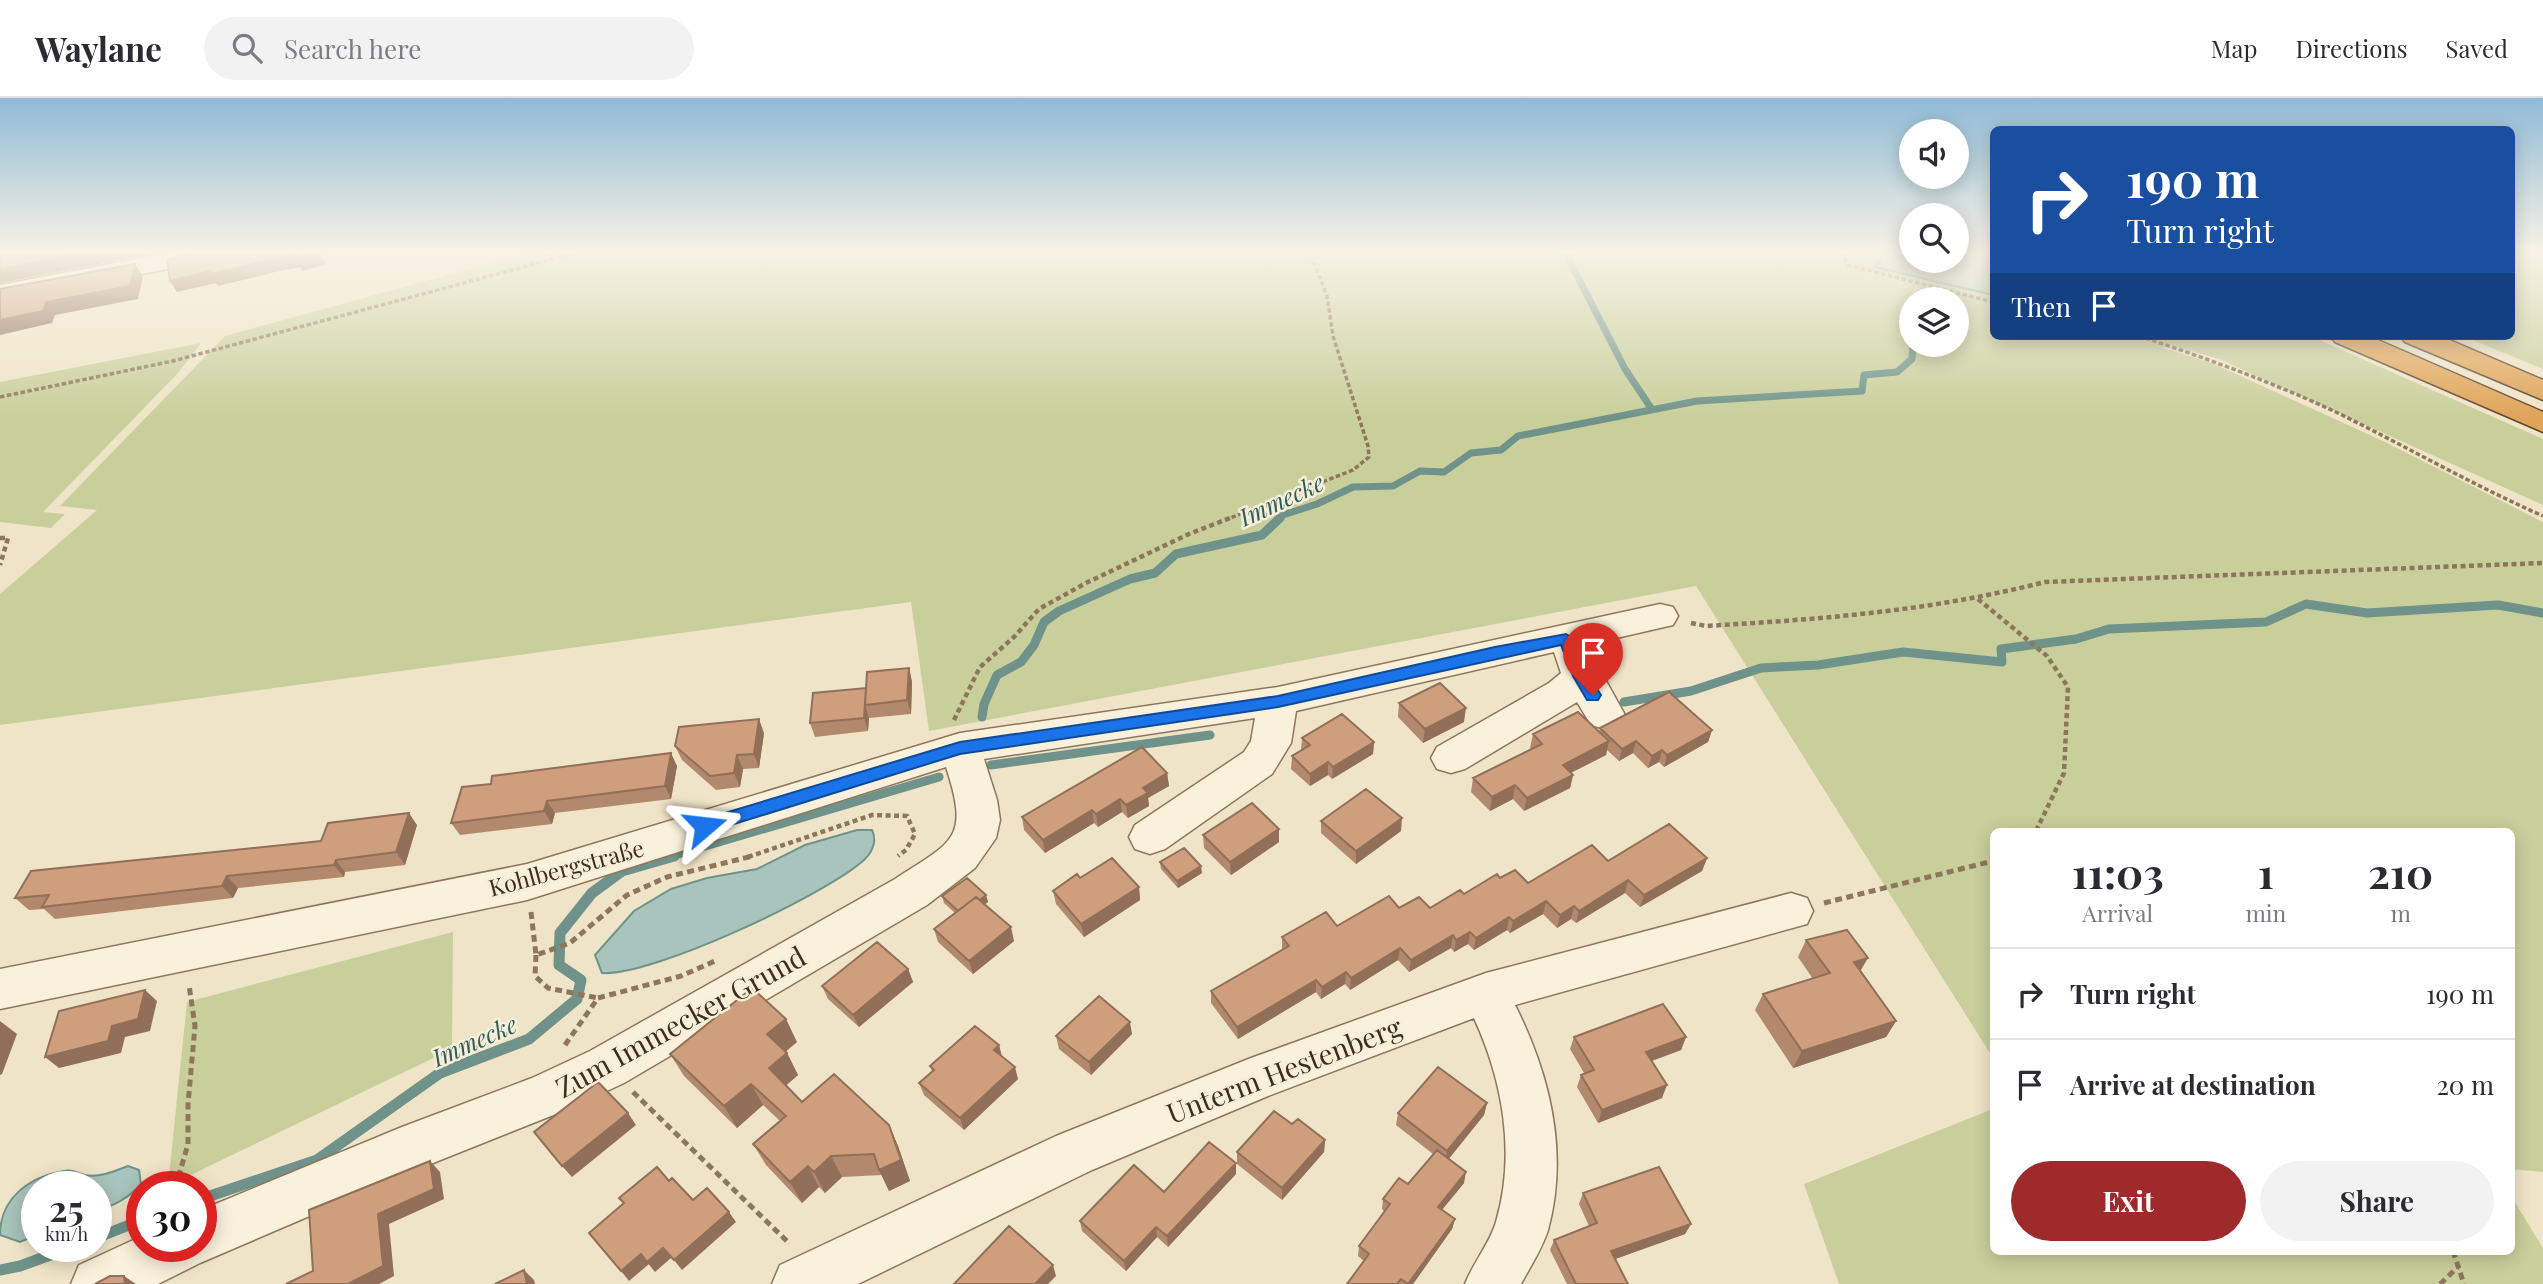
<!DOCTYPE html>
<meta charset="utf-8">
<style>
:root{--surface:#fff;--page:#f2f2f3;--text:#2b2b33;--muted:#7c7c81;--line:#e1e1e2;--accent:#9e2a2b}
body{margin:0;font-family:"Playfair Display",serif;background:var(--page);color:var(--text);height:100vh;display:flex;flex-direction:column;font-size:26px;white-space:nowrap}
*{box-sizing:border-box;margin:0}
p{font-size:23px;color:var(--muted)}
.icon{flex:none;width:38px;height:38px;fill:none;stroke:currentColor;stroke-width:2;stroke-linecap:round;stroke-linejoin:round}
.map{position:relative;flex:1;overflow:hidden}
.panel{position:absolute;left:1990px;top:730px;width:525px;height:427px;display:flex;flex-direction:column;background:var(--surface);border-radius:10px;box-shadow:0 4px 18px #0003}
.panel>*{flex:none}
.hud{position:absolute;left:1990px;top:28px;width:525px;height:214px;border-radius:10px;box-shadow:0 4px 18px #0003;background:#1a4fa0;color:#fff;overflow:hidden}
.fabs{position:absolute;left:1899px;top:21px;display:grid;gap:14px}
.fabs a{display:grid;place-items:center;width:70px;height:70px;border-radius:50%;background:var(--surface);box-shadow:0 4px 18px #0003;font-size:35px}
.speed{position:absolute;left:21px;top:1073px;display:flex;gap:14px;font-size:35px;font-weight:700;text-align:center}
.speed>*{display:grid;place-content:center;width:91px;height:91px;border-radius:50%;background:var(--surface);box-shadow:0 4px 18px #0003;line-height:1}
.speed small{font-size:18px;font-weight:400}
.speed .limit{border:10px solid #d22;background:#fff;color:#111}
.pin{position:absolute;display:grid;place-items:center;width:60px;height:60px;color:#fff;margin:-72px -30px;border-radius:50% 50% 50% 0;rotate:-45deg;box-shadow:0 0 7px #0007}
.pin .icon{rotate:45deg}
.me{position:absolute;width:77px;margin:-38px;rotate:73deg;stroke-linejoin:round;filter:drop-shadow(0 0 5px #0008)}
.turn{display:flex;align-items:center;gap:24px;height:147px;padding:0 21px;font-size:32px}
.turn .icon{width:91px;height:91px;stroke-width:2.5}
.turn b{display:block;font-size:49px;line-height:60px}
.then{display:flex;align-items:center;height:66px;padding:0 21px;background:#0003;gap:14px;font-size:26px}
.eta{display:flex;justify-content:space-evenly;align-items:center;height:119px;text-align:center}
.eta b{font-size:42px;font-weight:700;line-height:49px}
.cta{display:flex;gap:14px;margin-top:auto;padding:14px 21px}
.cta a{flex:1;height:80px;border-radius:42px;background:var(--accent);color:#fff;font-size:28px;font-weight:700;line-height:80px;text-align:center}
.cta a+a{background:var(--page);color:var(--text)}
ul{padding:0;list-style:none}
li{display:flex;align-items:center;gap:21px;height:91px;padding:0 21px;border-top:2px solid var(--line)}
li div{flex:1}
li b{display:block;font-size:26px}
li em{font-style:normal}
header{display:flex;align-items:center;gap:42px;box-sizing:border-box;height:98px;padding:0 35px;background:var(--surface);border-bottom:2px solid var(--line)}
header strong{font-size:33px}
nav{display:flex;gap:38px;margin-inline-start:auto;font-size:24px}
.search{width:490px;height:63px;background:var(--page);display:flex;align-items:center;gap:18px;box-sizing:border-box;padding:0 24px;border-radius:38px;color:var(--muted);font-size:26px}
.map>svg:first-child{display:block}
</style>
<header>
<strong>Waylane</strong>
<div class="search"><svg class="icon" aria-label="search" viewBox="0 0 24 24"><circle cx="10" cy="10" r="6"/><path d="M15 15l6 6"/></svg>Search here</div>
<nav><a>Map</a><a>Directions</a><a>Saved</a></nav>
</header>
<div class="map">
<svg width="2543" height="1186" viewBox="0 0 2543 1186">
<rect width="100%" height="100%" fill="#f0e4c8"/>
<path fill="#c9cf9b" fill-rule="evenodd" d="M532 154H1885L1876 170 1993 197V238H2310L2543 341V407L2219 261 2167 246 2164 250 2214 266 2385 344 2543 424V1074L2511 1071V733H1993V960L1696 488 929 633 911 504 0 627V496L97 412 60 408 225 238ZM1911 201H1956V247H1911Z
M2511 154H2543V271L2463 238H2511Z
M201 245 179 274 43 414 65 416 51 430 0 424V284Z
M453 834 452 951 168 1088 187 904Z
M1993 1011V1153H2511V1098L2543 1150V1186H1839L1804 1086Z"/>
<path fill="#a9c4bc" stroke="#6f938a" stroke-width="2" d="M1885 154H1911V163H1956L1957 154H1993V197L1875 169Z
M857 732H872C877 742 873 753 865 761 828 796 651 879 602 875L595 857 634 813 671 791 707 780 757 771 805 747Z
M128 1068 139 1072 141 1086C128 1101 114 1107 96 1114V1088H37V1137L20 1144 0 1137C0 1100 29 1079 64 1073 73 1071 77 1075 85 1077 99 1080 115 1073 128 1068Z"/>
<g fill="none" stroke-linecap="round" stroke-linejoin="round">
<path stroke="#6f938a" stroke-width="7" d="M1565 154 1625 271 1651 310
M1278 422 1283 417 1317 406 1353 389 1393 388 1420 373 1444 374 1471 355 1501 352 1518 338 1697 303 1862 293 1864 277 1897 274 1912 261 1913 247"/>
<path stroke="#6f938a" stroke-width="9" d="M1624 604 1691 593 1761 570 1818 567 1903 554 2002 564 2001 551 2076 541 2109 531 2266 524 2306 506 2367 515 2498 507 2543 515
M982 619 984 606 997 577 1021 564 1034 547 1044 524 1059 513 1130 481 1155 475 1176 456 1262 437 1280 420
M991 667 1210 637
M668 759 939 679"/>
<path stroke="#6f938a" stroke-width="11" d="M201 1101 317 1062 440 975 529 941 577 901 581 882 559 867 560 835 592 795 622 773 674 758
M96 1140 142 1122
M0 1172 20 1168 75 1148"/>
<defs>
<path id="minor" d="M172 154H229L225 160 216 162 0 203V187Z
M1660 506 1673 509 1678 518 1673 527 1586 547 1625 617 1619 627 1605 631 1591 627 1577 604 1465 671 1451 675 1437 671 1431 660 1437 649 1549 585 1561 575 1554 554 1296 613 1291 645 1272 676 1165 751 1150 756 1135 751 1129 739 1135 727 1244 654 1251 643 1255 620 984 661 997 702 1000 722 996 740 975 770 927 807 624 985 566 1012 438 1063 200 1165 158 1186H71L79 1167 142 1138V1148H201V1112L402 1029 532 980 590 953 895 781C953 743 970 742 946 669L527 802 0 911V871L527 766 960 635 1278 589Z
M1791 795 1807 800 1813 813 1807 826 1515 907C1550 977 1569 1055 1548 1132 1542 1151 1530 1169 1521 1186H1465C1473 1165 1490 1145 1496 1124 1516 1056 1503 983 1474 920L1268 998 1092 1072 858 1186H772L780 1167 1056 1038 1251 960 1486 875Z"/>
<path id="highway" d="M2330 238H2369L2543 314V334L2335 244Z
M2400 238H2440L2543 282V302L2405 244Z"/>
</defs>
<use href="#minor" stroke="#8d765c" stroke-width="3"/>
<use href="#highway" stroke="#5b4430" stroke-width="3"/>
<path stroke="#8d765c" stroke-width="3.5" stroke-dasharray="4.5 2.5" stroke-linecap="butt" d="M544 154 553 162
M1841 154 1848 167 1993 204
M2139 238C2206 260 2274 285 2338 315 2407 349 2473 387 2543 418
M0 299 173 263 579 154
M1225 422 1353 372 1369 359 1368 348 1333 238 1327 198 1312 160"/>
<path stroke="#8d765c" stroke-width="4.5" stroke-dasharray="5 3.5" stroke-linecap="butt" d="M0 440H8L0 467
M1978 501 2047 558 2068 589 2064 675 2036 733
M1691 525 1706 528C1824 521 1930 513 2045 484L2543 465
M954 622 980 569 1014 539 1039 511 1086 485 1189 436 1230 420
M748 759 872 717 907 718 915 736 906 752 898 758"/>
<path stroke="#8d765c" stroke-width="5" stroke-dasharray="7 4.5" stroke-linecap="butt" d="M1824 805 1993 763
M531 814 536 857 570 845 627 797 667 779 753 758
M536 857 535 878 548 890 598 900
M565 947 598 900 681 878 715 863
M633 994 790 1146
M171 1088 179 1077 188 1046V1006L195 928 189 887
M2453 1153 2464 1186
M2440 1186 2458 1169"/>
<use href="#minor" fill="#faf1dc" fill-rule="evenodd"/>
<use href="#highway" fill="#e0a458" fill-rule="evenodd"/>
</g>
<path fill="#b2896c" d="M909 570 912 584 911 616 869 620 868 633 815 639 810 625 866 590Z
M1399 605 1464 624 1423 645 1398 619Z
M1600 630 1712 632 1708 644 1664 669 1659 664 1648 670 1633 655 1619 663 1607 652 1606 657 1571 675 1573 677 1570 690 1524 713 1513 701 1490 713 1471 694 1473 680 1531 651 1530 650 1533 636 1599 634Z
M764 635 759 670 743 671 740 689 716 692 682 662 675 648Z
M1302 640 1374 644 1373 656 1332 681 1328 677 1310 688 1291 671 1292 658 1301 652Z
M677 668 671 701 555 715 552 726 460 737 451 725Z
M1167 675 1169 688 1148 700 1149 708 1128 720 1122 714 1098 729 1094 725 1045 755 1024 732 1022 719Z
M1321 723 1401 733 1356 766 1321 735Z
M417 727 405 767 345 774 344 779 238 790 233 800 55 821 44 811 29 812 15 800 321 743Z
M1203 737 1279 744 1231 777 1204 750Z
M1707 760 1702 773 1640 809 1625 795 1576 825 1571 821 1557 830 1543 816 1510 835 1507 832 1474 852 1468 846 1454 854 1451 850 1409 874 1398 862 1350 892 1345 886 1321 901 1316 894 1238 941 1211 905V893L1282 852V839L1337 828 1399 810H1430L1500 780 1528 785 1608 763Z
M1160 764 1202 775 1178 790 1161 771Z
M1080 780 1139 789 1140 802 1084 839 1056 806 1053 793Z
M986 797 988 804 985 806 1014 843 973 876 938 844 934 831 955 815 944 805 942 798Z
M1806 842 1860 873 1896 923 1886 939 1793 970 1755 912 1763 896 1813 881 1798 859Z
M908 871 913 884 859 929 828 901 822 888Z
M1132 936 1091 977 1059 951 1056 938Z
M1574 939H1686L1681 952 1651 963 1662 1000 1598 1025 1577 989 1581 977 1584 975 1570 951Z
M797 944 786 953 798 977 786 987 802 1004 889 1027 898 1048 910 1083 889 1093 882 1077 842 1079 825 1095 819 1089 802 1105 766 1067 753 1046 780 1023 763 1007 737 1030 684 978 670 956Z
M999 947 1002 958 1018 981 964 1032 924 997 919 985 932 973 930 968Z
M1487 1005 1484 1017 1449 1061 1464 1085 1442 1112 1455 1121 1452 1131 1413 1186H1347L1364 1163 1358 1158 1359 1148 1385 1114 1382 1111 1383 1101 1408 1086 1433 1056 1396 1027 1398 1015Z
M1292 1026 1325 1042 1324 1054 1282 1102 1237 1066V1054Z
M1236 1076 1168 1149 1157 1139 1126 1173 1082 1133 1080 1123 1164 1094Z
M1583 1095 1691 1126 1685 1136 1615 1161 1628 1186H1567L1550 1152 1554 1142 1589 1128 1579 1106Z"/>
<path fill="#916f58" d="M86 154H144V157L0 185V171Z
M320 155 326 166 303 173 300 169 275 174 218 188 216 185 177 194 170 183 210 173 294 157Z
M135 166 143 179 138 201 55 217 52 225 0 237V222L46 204Z
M909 570 912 584 911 616 907 602Z
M866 590 865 607 869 620 868 633 864 620Z
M1466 610 1464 624 1423 645 1425 631Z
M759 621 764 635 759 670 754 656Z
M1712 632 1708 644 1664 669 1667 657Z
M1609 643 1606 657 1560 680 1563 667Z
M1636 643 1633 655 1619 663 1622 651Z
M1374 644 1373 656 1332 681 1333 669Z
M1662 652 1659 664 1648 670 1652 658Z
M671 655 677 668 671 701 665 688Z
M737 657 743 671 740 689 734 675Z
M1328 664V677L1310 688V676Z
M1167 675 1169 688 1148 700 1149 708 1128 720 1126 707 1143 690Z
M1573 677 1570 690 1524 713 1527 700Z
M1515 687 1513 701 1490 713 1492 699Z
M1120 701 1122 714 1098 729 1096 716Z
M547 703 555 715 552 726 544 713Z
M1092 712 1094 725 1045 755 1043 742Z
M409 715 417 727 405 767 396 754Z
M1402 720 1401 733 1356 766V753Z
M1279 731V744L1231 777 1230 764Z
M1707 760 1702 773 1640 809 1644 797Z
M336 762 345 774 344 779 334 767Z
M1201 768 1202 775 1178 790 1177 783Z
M227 778 238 790 233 800 222 788Z
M1628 782 1625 795 1576 825 1579 813Z
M1139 789 1140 802 1084 839 1081 826Z
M986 797 988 804 963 822 962 816Z
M1546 803 1543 816 1510 835 1513 823Z
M1574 808 1571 821 1557 830 1560 817Z
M1509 819 1507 832 1474 852 1476 840Z
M1011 829 1014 843 973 876 969 863Z
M1470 834 1468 846 1454 854 1456 842Z
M1453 837 1451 850 1409 874 1411 862Z
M1400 850 1398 862 1350 892 1351 880Z
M1868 860 1858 877 1854 864Z
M908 871 913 884 859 929 853 917Z
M1346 874 1345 886 1321 901 1322 889Z
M1316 882V894L1238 941 1237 929Z
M145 892 157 903 150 933 125 939 121 955 59 970 45 959 112 928Z
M786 921 797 944 779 959 767 936Z
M0 923 17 936 2 976 0 977Z
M1896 923 1886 939 1793 970 1802 953Z
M1130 924 1132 936 1091 977 1089 964Z
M1686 939 1681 952 1641 967 1646 954Z
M999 947 1002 960 994 952Z
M787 955 798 977 781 992 769 970Z
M1015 969 1018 981 964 1032 960 1020Z
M751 986 763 1007 737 1030 724 1008Z
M1667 987 1662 1000 1598 1025 1602 1012Z
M1487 1005 1484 1017 1445 1065 1447 1053Z
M628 1015 636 1027 572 1079 562 1068Z
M889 1027 898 1048 910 1083 889 1093 879 1072Z
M1325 1042 1324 1054 1282 1102V1090Z
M831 1058 842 1079 825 1095 814 1074Z
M430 1063 440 1074 444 1101 389 1126 394 1178 379 1186H348L378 1116Z
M1236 1065V1076L1168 1149 1167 1138Z
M808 1068 819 1089 802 1105 790 1084Z
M1466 1074 1464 1085 1436 1119 1438 1109Z
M729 1114 736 1124 682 1172 674 1162Z
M1455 1121 1452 1131 1413 1186H1408Z
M1691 1126 1685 1136 1607 1164 1611 1153Z
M1156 1129 1157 1139 1126 1173 1124 1163Z
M663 1150 671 1160 655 1174 647 1164Z
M641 1156 649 1166 629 1183 621 1173Z
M1053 1167 1056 1178 1048 1186H1035Z
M524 1172 534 1182 535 1186H527Z
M124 1178 136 1186H125Z"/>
<path fill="#cf9f7d" stroke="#916f58" stroke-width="2" d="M1 154H86L0 171V155Z
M201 154H320V155L296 161 294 157 268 162 211 176 210 173 170 183 167 161Z
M135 166 130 188 46 204 43 213 0 222V191Z
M909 570 907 602 865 607 867 574Z
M1440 585 1466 610 1425 631 1399 605Z
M866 590 864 620 810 625 813 595Z
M1669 594 1712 632 1667 657 1662 652 1652 658 1636 643 1622 651 1600 630Z
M1578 614 1609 643 1563 667 1573 677 1527 700 1515 687 1492 699 1473 680 1542 646 1533 636Z
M1342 616 1374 644 1333 669 1328 664 1310 676 1292 658 1310 647 1302 640Z
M759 621 754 656 737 657 734 675 710 678 675 648 679 629Z
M1142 649 1167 675 1143 690 1148 695 1126 707 1120 701 1096 716 1092 712 1043 742 1022 719Z
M671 655 665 688 547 703 544 713 451 725 462 689 491 686 492 678Z
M1366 691 1402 720 1356 753 1321 723Z
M1252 705 1279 731 1230 764 1203 737Z
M409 715 396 754 336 762 334 767 227 778 222 788 42 809 49 797 15 800 31 773 321 743 328 725Z
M1669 726 1707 760 1644 797 1628 782 1579 813 1574 808 1560 817 1546 803 1513 823 1509 819 1476 840 1470 834 1456 842 1453 837 1411 862 1400 850 1351 880 1346 874 1322 889 1316 882 1237 929 1211 893 1289 848 1282 839 1326 814 1337 828 1389 798 1399 810 1419 799 1430 810 1460 792 1464 796 1497 776 1500 780 1515 772 1528 785 1592 747 1608 763Z
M1184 750 1201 768 1177 783 1160 764Z
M1112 760 1139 789 1081 826 1053 793 1077 776 1080 780Z
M967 780 986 797 980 802 976 799 958 813 942 798Z
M976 799 1011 829 969 863 934 831Z
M1847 832 1868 860 1854 864 1896 923 1802 953 1763 896 1830 875 1806 842Z
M877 844 908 871 853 917 822 888Z
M752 890 786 921 767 936 787 955 769 970 802 1004 834 976 889 1027 901 1062 879 1072 874 1056 831 1058 814 1074 808 1068 790 1084 753 1046 786 1018 751 986 724 1008 670 956Z
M145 892 138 921 112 928 108 943 45 959 59 913Z
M1099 898 1130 924 1089 964 1056 938Z
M1663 906 1686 939 1646 954 1667 987 1602 1012 1581 977 1594 972 1574 939Z
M975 928 999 947 994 952 1015 969 960 1020 919 985 934 972 930 968Z
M1438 969 1487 1005 1447 1053 1398 1015Z
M598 984 628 1015 562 1068 534 1034Z
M1274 1013 1292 1026 1298 1021 1325 1042 1282 1090 1237 1054Z
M1209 1044 1236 1065 1167 1138 1156 1129 1124 1163 1080 1123 1134 1067 1164 1094Z
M1437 1052 1466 1074 1438 1109 1455 1121 1408 1186 1401 1181 1397 1186H1347L1369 1156 1359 1148 1390 1106 1383 1101 1399 1080 1408 1086Z
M430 1063 434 1091 378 1116 383 1168 348 1186H286L313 1173 309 1112Z
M657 1069 669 1083 672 1080 693 1102 707 1090 729 1114 674 1162 663 1150 647 1164 641 1156 621 1173 589 1135 624 1105 619 1100Z
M1659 1069 1691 1126 1611 1153 1628 1186H1576L1554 1142 1597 1125 1583 1095Z
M1009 1128 1053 1167 1035 1186H954Z
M524 1172 527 1186H495Z
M110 1178H124L125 1186H95Z"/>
<linearGradient id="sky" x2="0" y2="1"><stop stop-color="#8fbad6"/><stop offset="0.48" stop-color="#f8f3e6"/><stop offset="1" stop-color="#f8f3e6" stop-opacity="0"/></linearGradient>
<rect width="2543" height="320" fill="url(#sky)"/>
<path fill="#1a73e8" stroke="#114b97" stroke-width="2" d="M1566 536 1574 541 1588 577 1601 597 1598 602H1587L1573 578 1561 547 1278 609 960 656 705 735 699 733 696 728 699 724 705 721 960 644 1278 598 1495 549Z"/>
<g text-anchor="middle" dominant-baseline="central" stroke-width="5" stroke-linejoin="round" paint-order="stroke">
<g font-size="23" fill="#3d2e20" stroke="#f7eed8">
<text transform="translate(566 769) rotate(-15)">Kohlbergstraße</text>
</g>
<g font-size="24" font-style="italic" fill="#2f5d5a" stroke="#f7eed8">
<text transform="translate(1281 401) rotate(-25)">Immecke</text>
<text transform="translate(474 942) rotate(-24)">Immecke</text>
</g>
<g font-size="28" fill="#3d2e20" stroke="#f7eed8">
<text transform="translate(680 923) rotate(-29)">Zum Immecker Grund</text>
<text transform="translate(1284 971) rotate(-21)">Unterm Hestenberg</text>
</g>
</g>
</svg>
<div class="fabs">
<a><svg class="icon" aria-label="sound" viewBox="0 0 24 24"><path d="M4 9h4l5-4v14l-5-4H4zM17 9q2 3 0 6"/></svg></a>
<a><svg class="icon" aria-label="search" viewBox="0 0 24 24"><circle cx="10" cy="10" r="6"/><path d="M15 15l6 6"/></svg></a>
<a><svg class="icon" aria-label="layers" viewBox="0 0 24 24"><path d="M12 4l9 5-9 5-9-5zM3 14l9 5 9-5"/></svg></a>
</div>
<div class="speed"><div>25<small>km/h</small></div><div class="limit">30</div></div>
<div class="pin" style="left:1593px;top:597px;background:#d93025"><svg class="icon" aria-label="arrive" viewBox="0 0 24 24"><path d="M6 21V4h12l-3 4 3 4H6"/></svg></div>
<svg class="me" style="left:705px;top:728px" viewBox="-20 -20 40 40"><path d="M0-17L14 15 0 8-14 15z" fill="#1a73e8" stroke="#fff" stroke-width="4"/></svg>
<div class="hud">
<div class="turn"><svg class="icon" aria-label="right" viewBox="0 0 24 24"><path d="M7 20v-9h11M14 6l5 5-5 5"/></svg><div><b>190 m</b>Turn right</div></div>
<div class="then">Then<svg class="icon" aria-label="arrive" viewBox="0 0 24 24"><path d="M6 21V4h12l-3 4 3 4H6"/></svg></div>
</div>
<section class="panel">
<div class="eta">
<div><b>11:03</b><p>Arrival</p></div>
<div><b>1</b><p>min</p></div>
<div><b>210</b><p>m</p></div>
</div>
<ul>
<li><svg class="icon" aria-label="right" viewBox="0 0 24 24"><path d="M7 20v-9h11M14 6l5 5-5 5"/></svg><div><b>Turn right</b></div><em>190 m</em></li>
<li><svg class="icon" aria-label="arrive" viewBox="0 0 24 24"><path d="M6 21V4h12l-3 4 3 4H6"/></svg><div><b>Arrive at destination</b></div><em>20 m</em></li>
</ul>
<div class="cta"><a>Exit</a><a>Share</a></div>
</section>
</div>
